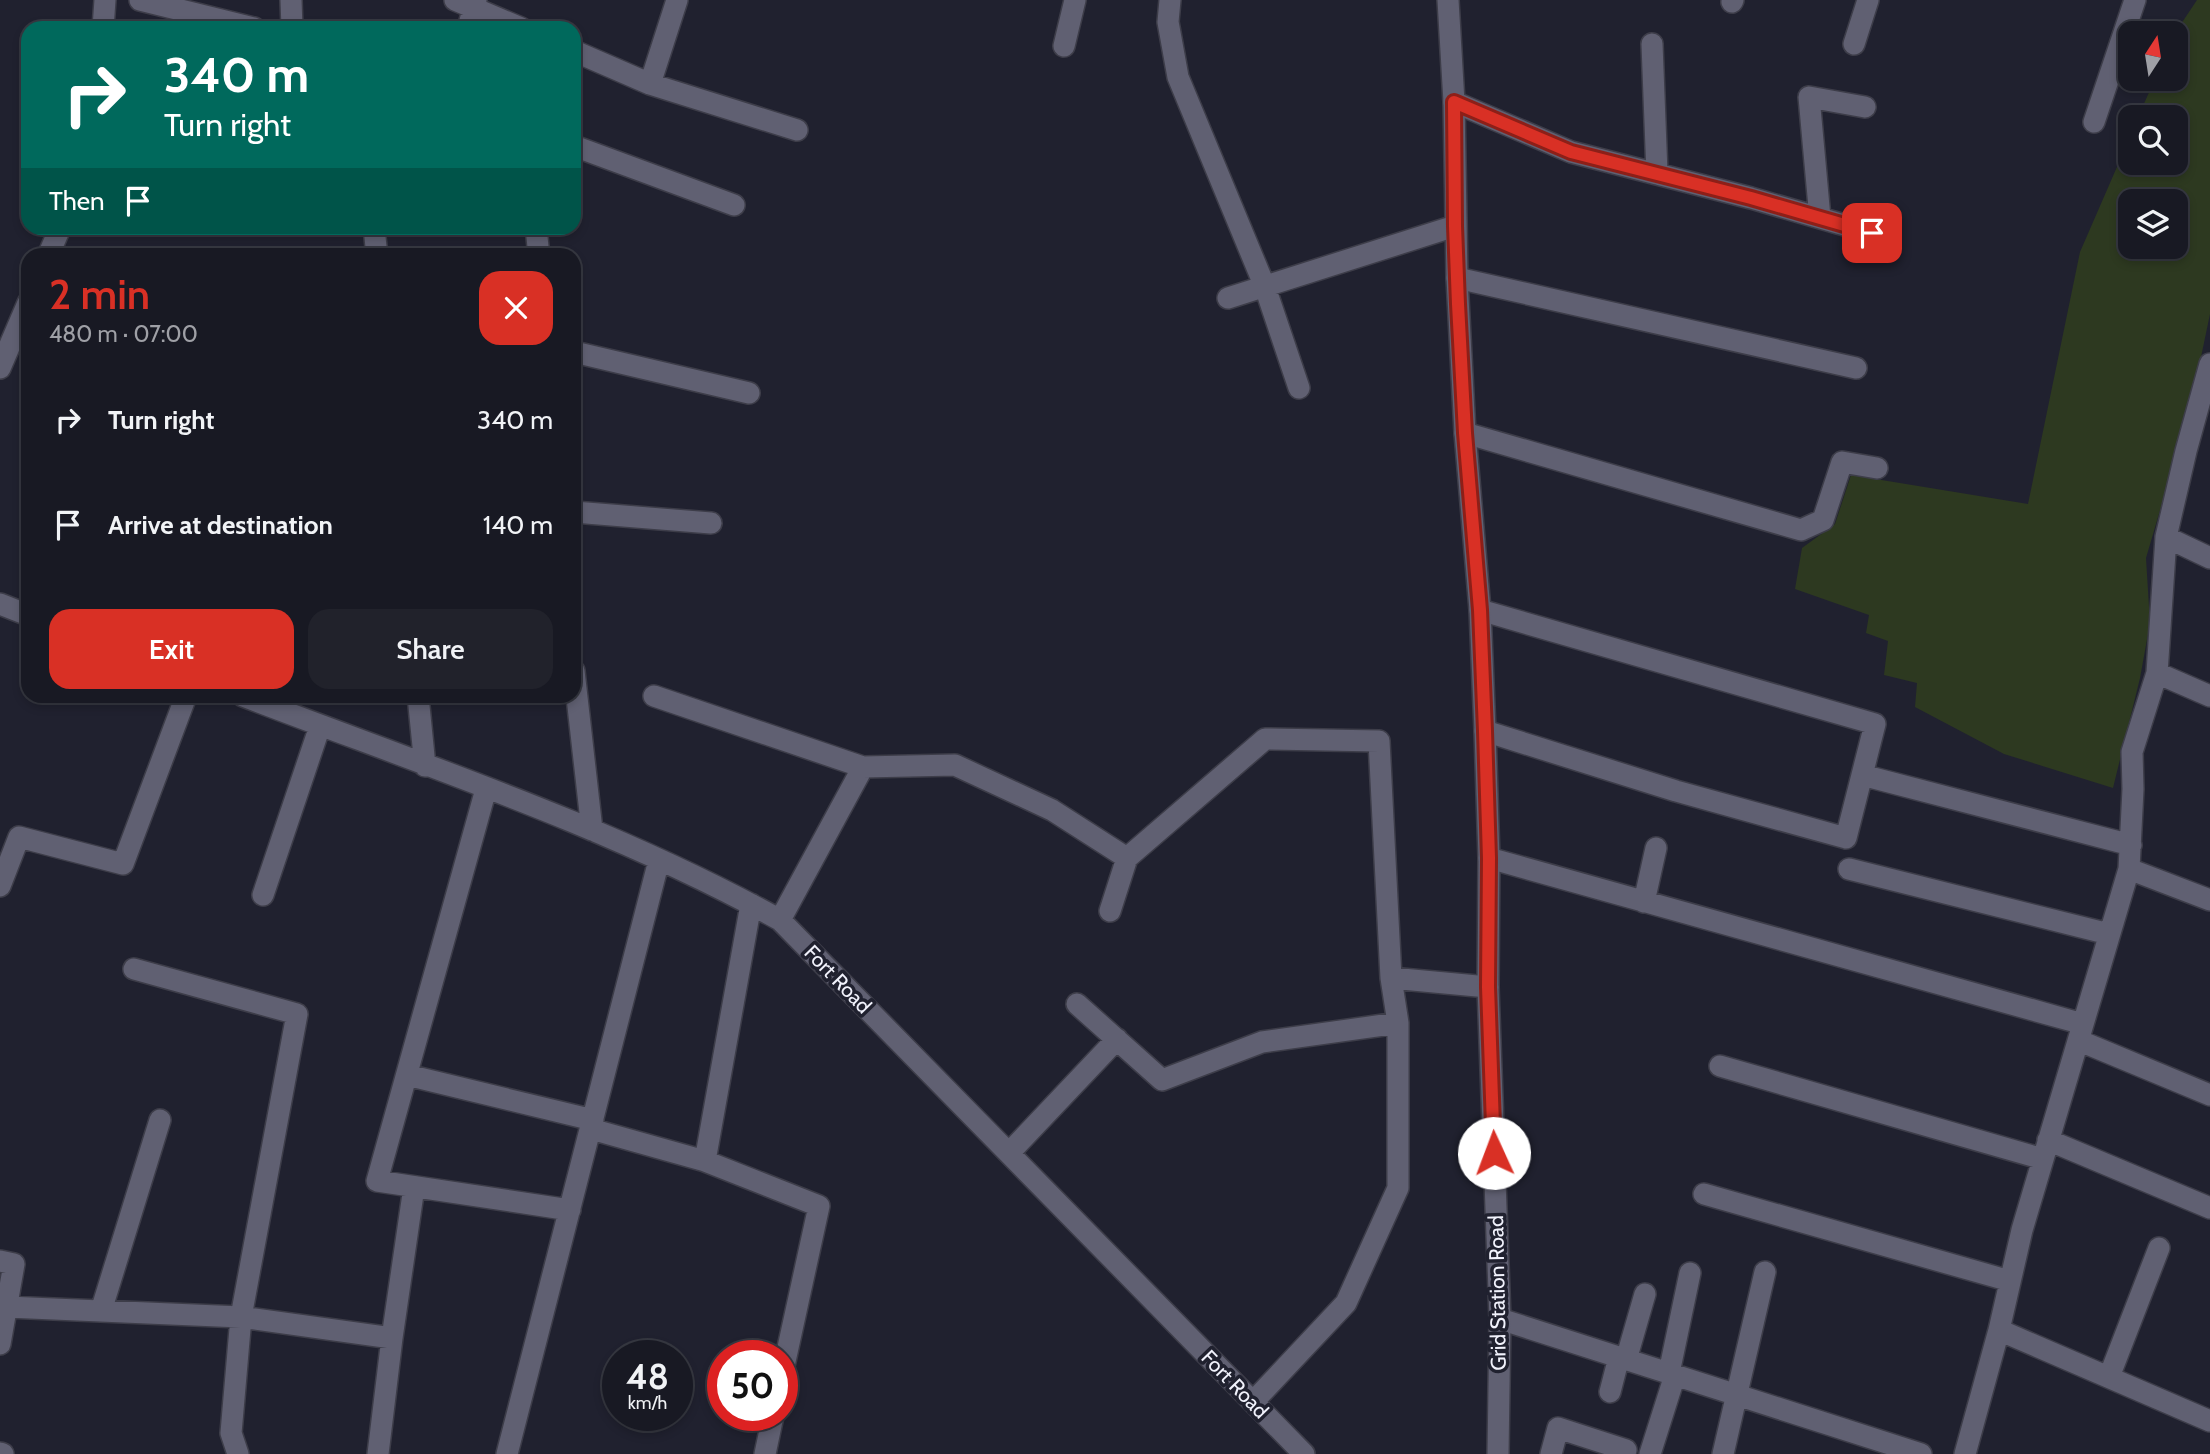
<!DOCTYPE html>
<meta charset="utf-8">
<style>
:root{--surface:#181923;--page:#21222b;--text:#f1f3f6;--muted:#9fa0a6;--line:#363841;--accent:#d93025}
body{margin:0;font-family:Cabin,sans-serif;background:var(--page);color:var(--text);height:100vh;display:flex;flex-direction:column;font-size:26px;white-space:nowrap}
*{box-sizing:border-box;margin:0}
p{font-size:23px;color:var(--muted)}
.icon{flex:none;width:38px;height:38px;fill:none;stroke:currentColor;stroke-width:2;stroke-linecap:round;stroke-linejoin:round}
.map{position:relative;flex:1;overflow:hidden}
.panel{position:absolute;left:21px;top:248px;width:560px;height:455px;display:flex;flex-direction:column;background:var(--surface);border-radius:21px;box-shadow:0 4px 10px #0003,0 0 0 2px var(--line)}
.panel>*{flex:none}
.banner{position:absolute;left:21px;top:21px;width:560px;height:214px;border-radius:21px;box-shadow:0 4px 10px #0003,0 0 0 2px var(--line);background:#00695c;color:#fff;overflow:hidden}
.needle{width:46px;rotate:12deg}
.fabs{position:absolute;left:2118px;top:21px;display:grid;gap:14px}
.fabs a{display:grid;place-items:center;width:70px;height:70px;border-radius:14px;background:var(--surface);box-shadow:0 4px 10px #0003,0 0 0 2px var(--line);font-size:35px}
.speed{position:absolute;left:602px;top:1340px;display:flex;gap:14px;font-size:35px;font-weight:700;text-align:center}
.speed>*{display:grid;place-content:center;width:91px;height:91px;border-radius:50%;background:var(--surface);box-shadow:0 4px 10px #0003,0 0 0 2px var(--line);line-height:1}
.speed small{font-size:18px;font-weight:400}
.speed .limit{border:10px solid #d22;background:#fff;color:#111}
.pin{position:absolute;display:grid;place-items:center;width:60px;height:60px;color:#fff;margin:-30px;border-radius:14px;box-shadow:0 4px 10px #0006}
.me{position:absolute;width:77px;margin:-38px;rotate:358deg;stroke-linejoin:round;filter:drop-shadow(0 0 5px #0008)}
.turn{display:flex;align-items:center;gap:24px;height:147px;padding:0 28px;font-size:32px}
.turn .icon{width:91px;height:91px;stroke-width:2.5}
.turn b{display:block;font-size:49px;line-height:60px}
.then{display:flex;align-items:center;height:66px;padding:0 28px;background:#0003;gap:14px;font-size:26px}
.round{display:grid;place-items:center;flex:none;width:74px;height:74px;border-radius:21px;background:var(--page)}
.headline{display:flex;align-items:center;justify-content:space-between;height:119px;padding:0 28px}
h1{font-size:42px;font-weight:600;line-height:52px;color:var(--accent)}
.button{display:flex;gap:14px;margin-top:auto;padding:14px 28px}
.button a{flex:1;height:80px;border-radius:21px;background:var(--accent);color:#fff;font-size:28px;font-weight:600;line-height:80px;text-align:center}
.button a+a{background:var(--page);color:var(--text)}
ul{padding:0;list-style:none}
li{display:flex;align-items:center;gap:21px;height:105px;padding:0 28px}
li div{flex:1}
li b{display:block;font-size:26px}
li em{font-style:normal}
.map>svg:first-child{display:block}
</style>
<div class="map">
<svg width="2210" height="1454" viewBox="0 0 2210 1454">
<rect width="100%" height="100%" fill="#20212f"/>
<path fill="#2d3920" fill-rule="evenodd" d="M2197 0H2210V314L2191 405 2146 558 2150 623 2140 678 2113 788 2004 754 1915 707 1917 683 1884 675 1888 641 1866 633 1869 615 1795 589 1802 548 1835 524 1851 475 2028 504 2080 252 2130 137V163H2175V117H2138L2155 79H2175V33ZM2130 201H2175V247H2130Z"/>
<g fill="none" stroke-linecap="round" stroke-linejoin="round">
<defs>
<path id="minor" d="M140 0 254 28
M291 0 292 28
M455 0 521 28
M1170 0 1168 22 1178 77 1265 287 1299 388
M1732 2 1733 0
M103 28 105 0
M468 28 476 0
M1652 44 1657 174
M1854 44 1868 0
M1064 46 1075 0
M574 51 650 84 797 130
M650 84 677 0
M1454 102 1571 152 1751 198 1872 233
M2094 122 2135 0
M574 146 734 205
M1820 218 1809 97 1865 107
M374 228 377 256
M536 228 539 256
M48 256 60 228
M1457 278 1856 368
M1228 298 1455 226
M574 352 749 393
M0 368 28 303
M1465 433 1801 530 1823 520 1842 462 1877 468
M574 512 711 523
M2166 537 2210 558
M0 604 28 615
M1480 610 1875 724 1846 838 1676 791 1485 731
M574 671 592 830
M2157 673 2210 696
M243 696C423 765 610 826 780 920L1304 1454
M418 696 425 766
M654 696 863 767
M1862 775 2131 845
M486 789 377 1181 570 1210
M1489 858 2083 1024
M1849 869 2109 934
M2129 869 2210 900
M0 886 19 837 123 864 186 696
M263 895 320 726
M1644 902 1656 848
M1110 911 1127 858 1265 739 1379 741 1391 978 1488 987
M780 920 863 767 955 765 1052 810 1127 858
M134 969 297 1014 241 1317 231 1433 238 1454
M1077 1004 1162 1080 1262 1042 1398 1023 1391 978
M2080 1041 2210 1095
M1720 1066 2043 1159
M407 1075 593 1120
M591 1129 705 1161 819 1206 782 1375
M2048 1140 2210 1208
M1009 1153 1117 1039
M705 1161 751 904
M1704 1194 2010 1281
M0 1261 14 1264 0 1344
M7 1307 241 1317 392 1338
M101 1311 160 1120
M1500 1319 1921 1454
M1999 1330 2210 1421
M1626 1360 1645 1294
M1669 1373 1690 1273
M2109 1377 2159 1248
M1610 1392 1619 1357
M1253 1402 1346 1303 1398 1188V1023
M0 1453 3 1454
M378 1454 392 1338 414 1187
M507 1454 659 860
M765 1454 773 1416
M1551 1454 1558 1428 1626 1450 1624 1454
M1650 1454 1675 1375
M1723 1454 1765 1272
M1965 1454 1999 1330 2022 1230 2129 869 2133 789 2132 752 2157 673 2166 537 2186 451 2210 364"/>
<path id="secondary" d="M1448 0 1454 102 1457 278 1465 433 1480 610 1485 731 1489 858 1488 987 1500 1319 1498 1454"/>
</defs>
<use href="#minor" stroke="#3d3d49" stroke-width="24"/>
<use href="#secondary" stroke="#3d3d49" stroke-width="24"/>
<use href="#minor" stroke="#606072" stroke-width="21"/>
<use href="#secondary" stroke="#606072" stroke-width="21"/>
</g>
<g fill="none" stroke-linecap="round" stroke-linejoin="round">
<defs>
<path id="route" d="M1494 1153 1488 987 1489 858 1485 731 1480 610 1465 433 1458 304 1455 226 1454 102 1571 152 1751 198 1872 233"/>
</defs>
<use href="#route" stroke="#8d1f18" stroke-width="18"/>
<use href="#route" stroke="#d93025" stroke-width="12"/>
</g>
<g text-anchor="middle" dominant-baseline="central" stroke-width="7" stroke-linejoin="round" paint-order="stroke">
<g font-size="21" fill="#f1f2fc" stroke="#20212f">
<text transform="translate(838 979) rotate(46)">Fort Road</text>
<text transform="translate(1497 1293) rotate(-91)">Grid Station Road</text>
<text transform="translate(1235 1384) rotate(46)">Fort Road</text>
</g>
</g>
</svg>
<div class="fabs">
<a><svg class="needle" viewBox="-14 -14 28 28"><path d="M0-13l5 13h-10z" fill="#e53935"/><path d="M0 13l5-13h-10z" fill="#9fa0a6"/></svg></a>
<a><svg class="icon" aria-label="search" viewBox="0 0 24 24"><circle cx="10" cy="10" r="6"/><path d="M15 15l6 6"/></svg></a>
<a><svg class="icon" aria-label="layers" viewBox="0 0 24 24"><path d="M12 4l9 5-9 5-9-5zM3 14l9 5 9-5"/></svg></a>
</div>
<div class="speed"><div>48<small>km/h</small></div><div class="limit">50</div></div>
<div class="pin" style="left:1872px;top:233px;background:#d93025"><svg class="icon" aria-label="arrive" viewBox="0 0 24 24"><path d="M6 21V4h12l-3 4 3 4H6"/></svg></div>
<svg class="me" style="left:1494px;top:1153px" viewBox="-20 -20 40 40"><circle r="19" fill="#fff"/><path d="M0-13L10 11 0 6-10 11z" fill="#d93025"/></svg>
<div class="banner">
<div class="turn"><svg class="icon" aria-label="right" viewBox="0 0 24 24"><path d="M7 20v-9h11M14 6l5 5-5 5"/></svg><div><b>340 m</b>Turn right</div></div>
<div class="then">Then<svg class="icon" aria-label="arrive" viewBox="0 0 24 24"><path d="M6 21V4h12l-3 4 3 4H6"/></svg></div>
</div>
<section class="panel">
<div class="headline"><div><h1>2 min</h1><p>480 m · 07:00</p></div><a class="round" style="background:#d93025;color:#fff"><svg class="icon" aria-label="close" viewBox="0 0 24 24"><path d="M6 6l12 12M18 6L6 18"/></svg></a></div>
<ul>
<li><svg class="icon" aria-label="right" viewBox="0 0 24 24"><path d="M7 20v-9h11M14 6l5 5-5 5"/></svg><div><b>Turn right</b></div><em>340 m</em></li>
<li><svg class="icon" aria-label="arrive" viewBox="0 0 24 24"><path d="M6 21V4h12l-3 4 3 4H6"/></svg><div><b>Arrive at destination</b></div><em>140 m</em></li>
</ul>
<div class="button"><a>Exit</a><a>Share</a></div>
</section>
</div>
